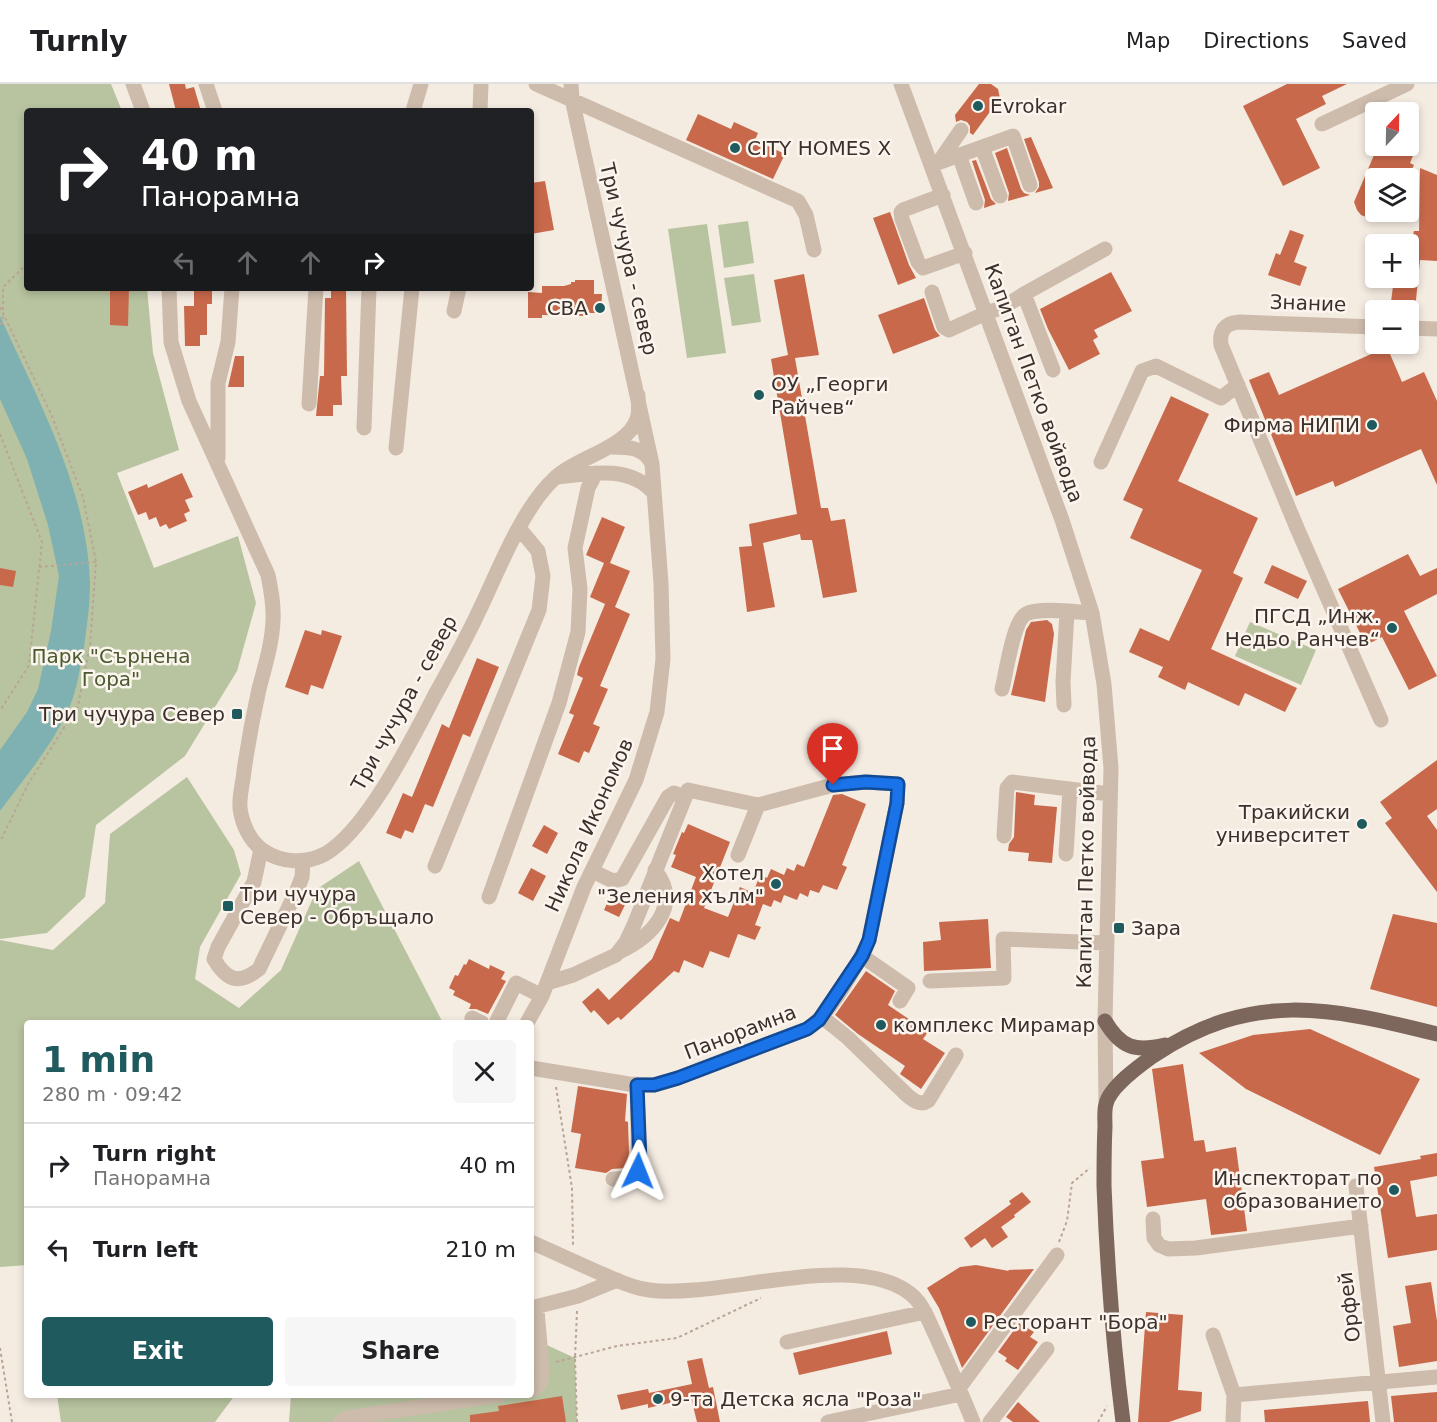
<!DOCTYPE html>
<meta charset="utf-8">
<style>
:root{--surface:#fff;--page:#f6f6f6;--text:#202124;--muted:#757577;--line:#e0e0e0;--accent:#1f5a5e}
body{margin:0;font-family:"DejaVu Sans",sans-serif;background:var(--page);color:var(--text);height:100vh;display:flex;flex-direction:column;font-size:22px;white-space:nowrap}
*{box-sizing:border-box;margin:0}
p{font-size:20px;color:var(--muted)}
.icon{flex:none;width:33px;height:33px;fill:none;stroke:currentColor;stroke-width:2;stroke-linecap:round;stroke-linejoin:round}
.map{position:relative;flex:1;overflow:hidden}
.sheet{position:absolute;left:24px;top:936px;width:510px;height:378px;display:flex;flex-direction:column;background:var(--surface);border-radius:6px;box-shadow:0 3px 9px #0003}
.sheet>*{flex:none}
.banner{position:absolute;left:24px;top:24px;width:510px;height:183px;border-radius:6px;box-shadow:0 3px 9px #0003;background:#202124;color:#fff;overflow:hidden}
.needle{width:39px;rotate:22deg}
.buttons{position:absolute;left:1365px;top:18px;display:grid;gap:12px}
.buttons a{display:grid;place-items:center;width:54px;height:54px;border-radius:6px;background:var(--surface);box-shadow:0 3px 9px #0003;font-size:30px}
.pin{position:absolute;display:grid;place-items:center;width:51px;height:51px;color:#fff;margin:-62px -26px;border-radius:50% 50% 50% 0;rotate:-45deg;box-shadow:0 0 6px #0007}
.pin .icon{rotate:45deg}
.me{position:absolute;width:66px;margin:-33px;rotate:2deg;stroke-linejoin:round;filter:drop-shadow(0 0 4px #0008)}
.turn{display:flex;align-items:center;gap:21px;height:126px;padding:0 18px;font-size:27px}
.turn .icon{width:78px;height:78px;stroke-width:2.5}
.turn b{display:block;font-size:42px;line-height:51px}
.lanes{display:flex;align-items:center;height:57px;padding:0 18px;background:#0003;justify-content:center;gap:30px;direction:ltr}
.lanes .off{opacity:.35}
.round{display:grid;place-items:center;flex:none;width:63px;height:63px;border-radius:6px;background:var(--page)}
.headline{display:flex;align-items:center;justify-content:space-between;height:102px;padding:0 18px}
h1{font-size:36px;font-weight:700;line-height:45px;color:var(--accent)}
.primary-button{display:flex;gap:12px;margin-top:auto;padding:12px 18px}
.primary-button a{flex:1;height:69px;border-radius:6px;background:var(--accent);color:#fff;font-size:24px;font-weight:700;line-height:69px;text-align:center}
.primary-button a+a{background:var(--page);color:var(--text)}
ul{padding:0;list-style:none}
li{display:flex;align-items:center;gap:18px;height:84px;padding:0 18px;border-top:2px solid var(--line)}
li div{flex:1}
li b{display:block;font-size:22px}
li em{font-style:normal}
header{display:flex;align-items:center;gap:36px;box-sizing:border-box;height:84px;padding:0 30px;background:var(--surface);border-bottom:2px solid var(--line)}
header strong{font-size:28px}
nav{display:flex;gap:33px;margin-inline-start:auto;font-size:21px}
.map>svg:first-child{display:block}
</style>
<header>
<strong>Turnly</strong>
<nav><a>Map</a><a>Directions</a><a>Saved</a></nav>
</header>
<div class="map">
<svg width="1437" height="1338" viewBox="0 0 1437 1338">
<rect width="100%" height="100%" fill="#f4ebe1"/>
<path fill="#b8c4a0" d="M0 0H111L122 27H27V204H147L153 269 179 366 117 389 154 484 238 452 256 519 237 587 185 672 96 741 85 813 47 849 0 855Z
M748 137 754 179 724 184 718 141Z
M707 140 726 269 687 274 668 145Z
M754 190 761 238 732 242 724 194Z
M1250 538 1316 566 1301 601 1235 572Z
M187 693 234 766 241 790 200 863 195 895 239 924 281 886 317 805 359 777 443 939H27V1181L0 1183V856L53 866 105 819 110 750Z
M538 1257 575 1274 577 1338H289L291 1311H531V1258Z
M57 1311H235L215 1338H61Z"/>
<path fill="#7fb0b2" d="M0 232C38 316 87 404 90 499 90 520 87 542 84 563 80 585 77 607 67 629 50 664 23 696 0 727V666L27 628 38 605 51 547 59 492 48 441 27 375 0 315Z"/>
<path fill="#c8694b" d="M169 0H185L186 5 194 3 201 27H176Z
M979 0H991L998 5 1000 14 973 51 970 49V42L967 38 961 36 956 38 955 31Z
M1287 0H1347L1322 12 1326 20 1296 35 1320 84 1283 102 1243 22Z
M698 30 731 45 734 38 758 49 755 56 785 70 773 95 686 56Z
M1031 53 1053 104 1035 109 1039 103V98L1024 55Z
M1385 62H1417L1410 79 1414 81 1408 94H1376V137L1361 131 1357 126 1354 118 1377 64 1383 67Z
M1007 64 1021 105 1024 109 1030 111 1008 117 1009 109 995 69Z
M976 76 991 115 996 120 984 124 985 116 972 77Z
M1420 84 1437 91V177L1420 176 1415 226H1390L1394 194H1408V154L1412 155 1414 147H1419Z
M545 97 554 146 531 150V99Z
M890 128 909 181 916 194 898 201 873 134Z
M1290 146 1304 151 1294 178 1307 183 1300 202 1268 191 1276 169 1280 171Z
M1111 188 1132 227 1094 246 1098 253 1093 256 1100 270 1069 286 1048 245 1040 225Z
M804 190 819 271 795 274 821 424H828L831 437 845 435 857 508 823 514 812 456H801L800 450 763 459 775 523 747 528 739 463 752 462 749 440 797 430 771 275 788 271 774 196Z
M575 196H594V210H602L601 229H588V232L542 231V234H528V208L542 209V202H564L571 200V198H575Z
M110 204H129L128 242 110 241Z
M194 204H212V220H207V251H200V262H185L184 222H194Z
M331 204H346L347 292H341L342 321H333V332H316L320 292H324L325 214H331Z
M924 214 935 246 940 252 893 270 878 231Z
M1387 263 1402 298 1424 288 1437 317V401L1421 365 1335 403 1333 397 1296 412 1249 296 1269 288 1279 311Z
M235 272H244V303H228Z
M1171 312 1209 330 1178 397 1258 434 1233 489 1243 494 1211 565 1297 604 1285 628 1245 609 1239 622 1188 598 1185 606 1158 593 1163 583 1129 568 1140 544 1169 557 1202 486 1130 454 1143 425 1123 416Z
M182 389 193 413 185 416 190 427 184 430 187 437 169 445 166 440 160 443 156 433 149 436 146 428 138 431 128 408 147 400 148 404Z
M602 433 625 443 610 479 630 487 615 523 630 530 600 602 608 605 593 640 600 643 589 669 584 667 579 679 558 670 574 631 569 629 583 594 577 591 579 583 605 520 590 513 604 479 586 471Z
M1408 470 1420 492 1437 484V510L1404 527 1437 592 1409 606 1382 553 1366 561 1338 505Z
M1272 481 1307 497 1298 515 1264 499Z
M0 484 16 487 13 503 0 501Z
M1047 536 1052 540 1054 550 1045 618 1011 611 1026 546 1031 538Z
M305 546 321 551 322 546 342 552 323 605 311 601 308 611 285 603Z
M477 574 499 583 470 653 463 650 433 723 425 720 413 749 405 746 401 755 386 749 403 709 412 713 442 640 449 644Z
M1437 676V725L1427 732 1437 746V808L1385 739 1392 734 1380 718Z
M1016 708 1035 711 1034 721 1057 723 1052 779 1028 777 1029 769 1008 767 1009 760 1014 753Z
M842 710 866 720 842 781 847 783 837 806 823 801 819 809 810 806 808 813 800 809 797 816 784 811 781 819 774 816 771 823 763 820 755 841 761 843 755 856 738 850 729 874 710 867 703 884 684 876 679 889 674 887 621 936 618 933 608 941 594 926 591 929 582 918 598 904 609 916 652 875 670 834 679 838 696 793 671 783 676 771 673 770 682 748 684 749 688 740 730 758 704 824 728 833 740 803 753 809 760 791 767 794 771 785 784 791 787 784 794 787 797 780 804 783 833 711Z
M544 741 558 749 547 770 532 762Z
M531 784 546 792 533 817 518 809Z
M610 813 626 819 619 833 604 826Z
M1393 830 1437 839V923L1370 905Z
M988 835 991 884 924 887 923 858 941 856 939 838Z
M469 875 489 885 490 881 505 888 501 895 506 897 488 930 476 925H469L471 920 453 911 455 907 449 904 455 891 458 892 464 880 466 881Z
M866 887 895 907 888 921 928 948 923 955 945 969 921 1005 900 990 905 982 858 950 835 931Z
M1310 945 1420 995 1380 1071 1246 1005 1199 969 1253 951Z
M1183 980 1194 1057 1204 1056 1206 1068 1236 1063 1247 1147 1211 1151 1206 1115 1147 1123 1141 1077 1164 1074 1152 985Z
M578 1002 627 1010 625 1037 628 1038 629 1069 626 1084 612 1085 606 1089 575 1084 581 1050 571 1048Z
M1437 1069V1092L1410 1097 1416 1133 1437 1130V1166L1388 1174 1374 1083 1421 1075 1420 1072Z
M1022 1108 1031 1118 1014 1131 1015 1133 1001 1143 1008 1153 992 1164 985 1154 971 1164 964 1154 1011 1120 1009 1117Z
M976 1181 1009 1187 1008 1186 1034 1185 962 1284 939 1224 927 1204 960 1183Z
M1431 1198 1437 1237V1277L1399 1283 1393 1242 1411 1239 1405 1202Z
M1146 1228 1183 1231 1178 1306 1202 1308 1201 1327 1169 1338H1138Z
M1019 1239 1034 1248 1030 1253 1038 1258 1018 1286 1005 1277 1007 1274 998 1268Z
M887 1247 892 1270 799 1291 793 1269Z
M702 1274 709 1304 713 1303 720 1338H697L691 1314 648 1324V1320L621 1326 617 1311 648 1305 649 1309 692 1300 687 1277Z
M1437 1308V1338H1394L1391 1312Z
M562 1312 566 1338H470V1331L499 1327 498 1322Z
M1368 1317 1370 1338H1265L1264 1326Z
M1018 1318 1040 1338H1013L1006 1333Z"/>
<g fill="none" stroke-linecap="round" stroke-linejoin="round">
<path stroke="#b9a596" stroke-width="2" stroke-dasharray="3 3" stroke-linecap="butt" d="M0 223 51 330 83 413 96 478 90 561 78 622 28 700 0 758
M3 226V203L27 180
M0 240 2 239 3 232
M0 350 42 458 29 581 0 627
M39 483 96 478
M556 1003 572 1104 573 1161
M1059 1158 1067 1137 1072 1099 1090 1084
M0 1264 12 1338
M556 1278 617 1262 677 1254 761 1214
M577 1338 575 1274 577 1227
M1098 1338 1107 1322"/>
<path stroke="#cdbbac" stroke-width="15" d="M133 0 143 27
M206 0 215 27
M536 0 798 117 806 131 814 166
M901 0 1062 436 1092 529 1104 600 1111 684 1105 937 1106 1019
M413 27 421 0
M480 27 481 0
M1322 40 1407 0
M982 63 1000 112
M959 71 976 119
M939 78 961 46
M932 81 1013 52 1030 101
M943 111 903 126 901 128 902 135 918 178 923 184 965 169
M169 204 171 258 189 317 268 491C271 506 274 521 273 537 272 560 265 582 259 605 253 632 248 659 244 687 243 699 239 712 240 724 242 740 250 758 264 767 282 779 306 780 325 770 367 746 412 655 435 611 450 584 465 557 478 529 498 488 522 423 556 393 576 374 628 363 637 335 640 328 638 318 638 311
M932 208 944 243 949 246 986 229 1004 223 1024 210 1105 165
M1024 210 1053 286
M454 227 459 204
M1376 243 1239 238C1225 239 1219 247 1221 261L1297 444 1381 636
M1408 244 1437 245
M309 320 316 204
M364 344 369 204
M609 363C626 363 644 362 652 380
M396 364 412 204
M218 374V299L228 258 232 204
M1101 378 1142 287 1156 282 1221 314 1238 301
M558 393C590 389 630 381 654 409
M1002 605C1006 590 1013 537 1026 530 1039 523 1076 528 1092 529
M1064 621 1063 598 1067 528
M1004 752 1007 704 1012 698 1110 710
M261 765 254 798 218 863 214 875C227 897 239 901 259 885L297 806 302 793 303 777
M1066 770 1070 705
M435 782 539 526 543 492 538 467 519 444
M592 787 613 797 622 795 668 713 674 709 685 713
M489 813 559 619 578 548 580 505 575 464 588 404 596 389
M619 868C651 853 683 822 655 786
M862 872 908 904 900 917
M930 897 1004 894 1003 855 1106 859
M547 899 573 891 616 871 626 858 634 841 688 706 758 721 738 771
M822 933 848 954 907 1011C913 1016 920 1022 928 1017L956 971
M472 934 482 939
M496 939 516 899 542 912
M527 939 542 912 584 803 636 696 657 628 663 575 661 499 652 380 572 15 571 0
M531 984 629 1000 654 1001 678 994 807 945C829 932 858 880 869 856L897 719 898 700 866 698 833 701 758 721
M613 1095C624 1094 634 1096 639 1085L637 1001
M1356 1102 1383 1338
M1153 1135 1154 1154 1159 1161 1168 1165 1196 1164 1361 1142
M531 1158C555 1169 578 1179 602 1190 617 1196 632 1204 649 1206 720 1216 863 1162 915 1214 925 1224 929 1238 935 1250 948 1279 961 1308 973 1338
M531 1224 578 1212 617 1196
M1213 1251 1234 1311 1233 1338
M787 1258 925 1228
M959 1304 1057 1171
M531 1306C536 1304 539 1302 541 1297 544 1289 537 1236 537 1223
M1234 1311 1437 1293
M340 1338 347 1334 499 1311
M828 1338 961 1310
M990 1338 1047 1265"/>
<path stroke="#7d675c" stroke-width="15" d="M1105 937C1121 964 1135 968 1165 961
M1123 1338C1113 1259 1107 1181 1104 1102 1104 1082 1104 1062 1105 1043 1105 1036 1104 1027 1106 1020 1110 1003 1139 982 1153 972 1252 906 1329 923 1437 950"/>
</g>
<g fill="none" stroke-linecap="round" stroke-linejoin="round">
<defs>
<path id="route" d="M638 1087 640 1078 637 1001H654L678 994 807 945 819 936 862 872 869 856 897 719 898 700 866 698 833 701"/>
</defs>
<use href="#route" stroke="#114b97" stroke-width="15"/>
<use href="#route" stroke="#1a73e8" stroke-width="10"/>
</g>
<g fill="#1f5a5e" stroke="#fbf5ee" stroke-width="2">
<circle cx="978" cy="22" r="6"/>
<circle cx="735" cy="64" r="6"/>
<circle cx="600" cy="224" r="6"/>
<circle cx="759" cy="311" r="6"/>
<circle cx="1372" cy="341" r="6"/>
<circle cx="1392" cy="544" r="6"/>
<rect x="231" y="624" width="12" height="12" rx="3"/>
<circle cx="1362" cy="740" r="6"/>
<circle cx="776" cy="800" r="6"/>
<rect x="222" y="816" width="12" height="12" rx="3"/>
<rect x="1113" y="838" width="12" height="12" rx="3"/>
<circle cx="881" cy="941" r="6"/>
<circle cx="1394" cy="1106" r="6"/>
<circle cx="971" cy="1238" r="6"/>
<circle cx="658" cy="1315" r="6"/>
</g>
<g text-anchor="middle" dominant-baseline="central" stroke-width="5" stroke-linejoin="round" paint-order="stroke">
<g font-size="20" fill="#3b302b" stroke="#fbf5ee" text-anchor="start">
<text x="990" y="22">Evrokar</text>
<text x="747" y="64">CITY HOMES X</text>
<text x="588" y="224" text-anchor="end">CBA</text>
<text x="771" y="300">ОУ „Георги<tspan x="771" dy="23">Райчев“</tspan></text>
<text x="1360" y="341" text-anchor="end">Фирма НИПИ</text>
<text x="1380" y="532" text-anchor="end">ПГСД „Инж.<tspan x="1380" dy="23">Недьо Ранчев“</tspan></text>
<text x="225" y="630" text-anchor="end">Три чучура Север</text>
<text x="1350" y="728" text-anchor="end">Тракийски<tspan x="1350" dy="23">университет</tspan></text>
<text x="764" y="789" text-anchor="end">Хотел<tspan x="764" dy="23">"Зеления хълм"</tspan></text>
<text x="240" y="810">Три чучура<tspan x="240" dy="23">Север - Обръщало</tspan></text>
<text x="1131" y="844">Зара</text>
<text x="893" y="941">комплекс Мирамар</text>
<text x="1382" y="1094" text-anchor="end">Инспекторат по<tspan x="1382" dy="23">образованието</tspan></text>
<text x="983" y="1238">Ресторант "Бора"</text>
<text x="670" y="1315">9-та Детска ясла "Роза"</text>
</g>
<g font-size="20" fill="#3b302b" stroke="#fbf5ee">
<text transform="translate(629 175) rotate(77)">Три чучура - север</text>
<text transform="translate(1308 219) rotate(2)">Знание</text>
<text transform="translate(1034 299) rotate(70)">Капитан Петко войвода</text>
<text transform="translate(404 619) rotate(-61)">Три чучура - север</text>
<text transform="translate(589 741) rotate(-66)">Никола Икономов</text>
<text transform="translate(1086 778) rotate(-89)">Капитан Петко войвода</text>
<text transform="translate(740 948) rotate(-21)">Панорамна</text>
<text transform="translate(1349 1223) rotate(-97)">Орфей</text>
</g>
<g font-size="20" fill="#4a5a2e" stroke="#fbf5ee">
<text x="111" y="572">Парк "Сърнена<tspan x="111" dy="23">Гора"</tspan></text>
</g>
</g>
</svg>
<div class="buttons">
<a><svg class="needle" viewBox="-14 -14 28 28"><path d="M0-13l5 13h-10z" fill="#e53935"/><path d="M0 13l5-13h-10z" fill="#757577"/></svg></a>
<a><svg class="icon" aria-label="layers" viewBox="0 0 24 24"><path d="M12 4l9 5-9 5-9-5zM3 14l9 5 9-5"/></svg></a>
<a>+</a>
<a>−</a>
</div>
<div class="pin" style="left:833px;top:701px;background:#d93025"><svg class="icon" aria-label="arrive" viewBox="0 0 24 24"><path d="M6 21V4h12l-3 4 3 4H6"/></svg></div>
<svg class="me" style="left:638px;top:1087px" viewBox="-20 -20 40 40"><path d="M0-17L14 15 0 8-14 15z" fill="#1a73e8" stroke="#fff" stroke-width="4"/></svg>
<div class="banner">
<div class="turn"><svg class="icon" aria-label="right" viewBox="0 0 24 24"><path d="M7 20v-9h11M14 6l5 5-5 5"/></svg><div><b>40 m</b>Панорамна</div></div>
<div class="lanes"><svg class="icon off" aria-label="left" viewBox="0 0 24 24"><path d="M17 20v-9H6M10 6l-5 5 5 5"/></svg><svg class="icon off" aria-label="ahead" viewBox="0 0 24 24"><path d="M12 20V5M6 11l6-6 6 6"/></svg><svg class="icon off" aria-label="ahead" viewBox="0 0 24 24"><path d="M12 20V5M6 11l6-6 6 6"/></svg><svg class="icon" aria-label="right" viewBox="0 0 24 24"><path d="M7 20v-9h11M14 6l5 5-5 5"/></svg></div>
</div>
<section class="sheet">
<div class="headline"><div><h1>1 min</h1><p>280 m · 09:42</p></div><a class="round"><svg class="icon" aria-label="close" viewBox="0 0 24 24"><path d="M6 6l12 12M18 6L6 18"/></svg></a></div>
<ul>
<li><svg class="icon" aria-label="right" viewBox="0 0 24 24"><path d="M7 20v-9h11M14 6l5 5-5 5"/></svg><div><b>Turn right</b><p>Панорамна</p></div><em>40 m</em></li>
<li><svg class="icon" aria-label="left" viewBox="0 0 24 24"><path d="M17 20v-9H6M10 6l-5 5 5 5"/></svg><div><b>Turn left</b></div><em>210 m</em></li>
</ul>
<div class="primary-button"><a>Exit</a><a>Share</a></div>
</section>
</div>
